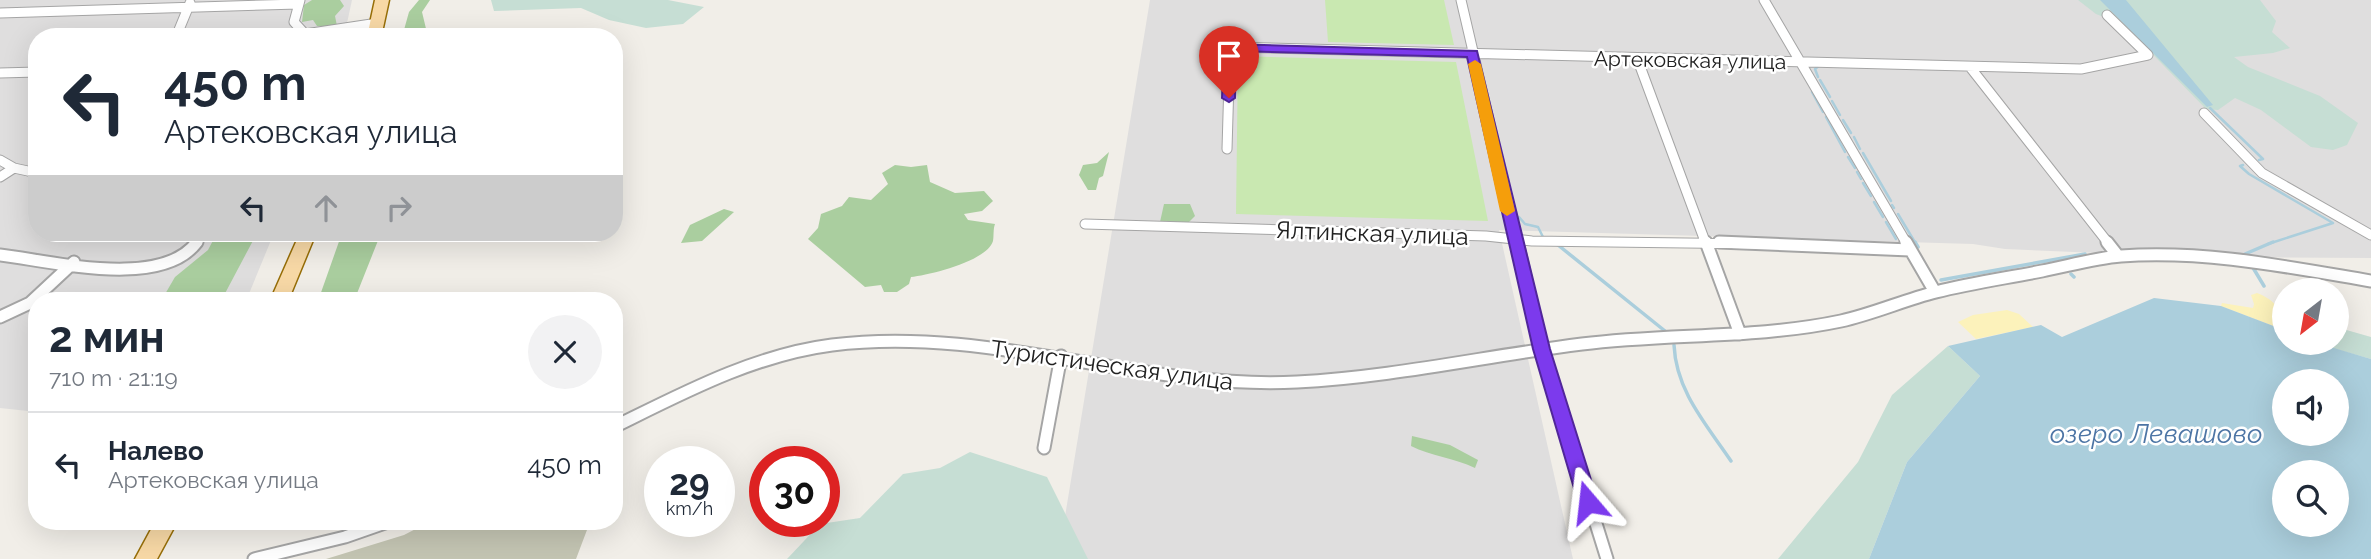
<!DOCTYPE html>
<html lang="ru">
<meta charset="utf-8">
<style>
:root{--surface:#fff;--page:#f2f2f3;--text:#1f2937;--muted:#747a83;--line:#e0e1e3}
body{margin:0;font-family:Raleway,sans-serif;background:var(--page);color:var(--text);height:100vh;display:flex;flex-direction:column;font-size:26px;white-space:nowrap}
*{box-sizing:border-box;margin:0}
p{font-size:23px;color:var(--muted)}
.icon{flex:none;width:38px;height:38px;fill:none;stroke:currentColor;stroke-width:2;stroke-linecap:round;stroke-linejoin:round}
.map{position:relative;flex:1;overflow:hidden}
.details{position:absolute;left:28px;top:292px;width:595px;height:238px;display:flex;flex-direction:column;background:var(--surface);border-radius:28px;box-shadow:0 7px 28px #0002}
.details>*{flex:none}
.hud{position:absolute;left:28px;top:28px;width:595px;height:214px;border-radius:28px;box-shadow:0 7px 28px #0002;background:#fff;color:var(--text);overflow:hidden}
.needle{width:46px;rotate:211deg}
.fabs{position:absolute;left:2272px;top:278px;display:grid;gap:14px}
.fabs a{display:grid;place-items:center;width:77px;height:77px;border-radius:50%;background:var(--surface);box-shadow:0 7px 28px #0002;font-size:35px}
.speed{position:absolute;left:644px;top:446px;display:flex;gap:14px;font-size:35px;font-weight:700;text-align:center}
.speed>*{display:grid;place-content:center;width:91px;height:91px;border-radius:50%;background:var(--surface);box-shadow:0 7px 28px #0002;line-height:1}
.speed small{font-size:18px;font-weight:400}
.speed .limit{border:10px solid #d22;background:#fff;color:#111}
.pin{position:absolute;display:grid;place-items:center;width:60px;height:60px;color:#fff;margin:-72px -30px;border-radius:50% 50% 50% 0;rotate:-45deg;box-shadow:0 0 7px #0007}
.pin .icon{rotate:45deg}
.me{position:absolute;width:77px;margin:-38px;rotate:343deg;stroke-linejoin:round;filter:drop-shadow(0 0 5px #0008)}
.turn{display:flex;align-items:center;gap:24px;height:147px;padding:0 21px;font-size:32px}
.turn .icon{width:91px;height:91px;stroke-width:2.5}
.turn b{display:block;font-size:49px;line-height:60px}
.lanes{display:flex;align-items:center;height:66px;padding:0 21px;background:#0003;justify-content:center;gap:35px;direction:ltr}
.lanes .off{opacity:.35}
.round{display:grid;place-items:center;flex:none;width:74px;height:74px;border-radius:37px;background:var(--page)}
.summary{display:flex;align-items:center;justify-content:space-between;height:119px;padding:0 21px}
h1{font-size:42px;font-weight:700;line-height:52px}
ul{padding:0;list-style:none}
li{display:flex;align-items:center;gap:21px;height:105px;padding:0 21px;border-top:2px solid var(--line)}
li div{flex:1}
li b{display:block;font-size:26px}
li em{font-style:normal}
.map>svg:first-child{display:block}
</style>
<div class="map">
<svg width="2371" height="559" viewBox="0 0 2371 559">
<rect width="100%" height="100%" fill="#f1eee8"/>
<path fill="#dfdede" d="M0 0H352L344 37H37V233H274L246 301H37V412L0 408Z
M1150 0H2371V258L2195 257 2005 249 1973 244 1499 230 1573 559H1058Z"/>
<path fill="#c4c5b3" d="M429 522H590L576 559H326L404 535Z"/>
<path fill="#c9e8b1" d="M1325 0H1444L1454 45 1328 42Z
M1238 56 1456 62 1488 221 1236 214Z"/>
<path fill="#aace9f" d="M312 0H340L344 6 335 16 337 26H317L313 20 302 22 304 5Z
M419 0H430L422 12 428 37H402L409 12Z
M1109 152 1103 176 1099 178 1096 190H1088L1079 175 1083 165 1097 163Z
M895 165 911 167 927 165 930 182 955 193 984 191 993 201 982 211 964 214 968 220 995 224C993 229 994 236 993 241 987 261 930 275 911 277L909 284 897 292H884L881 285 865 287 808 239 818 228 821 214 842 206 849 197 871 200 888 184 882 173Z
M1164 204H1190L1195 216 1187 224 1160 222Z
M724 209 734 212 702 241 681 243 690 225Z
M217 233H257L221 301H161L175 277 208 250Z
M342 233H381L354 301H318Z
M1412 436 1450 445 1478 460 1475 468C1454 458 1431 456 1411 446Z"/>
<path fill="#c6ded4" d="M491 0H668L704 7 683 24 646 28 609 20 581 8 494 11Z
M2078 0H2260L2276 21 2272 32 2290 48 2273 53 2234 57 2248 67 2320 96 2358 123 2347 145 2333 150 2311 147 2261 110 2235 98 2218 110 2206 109 2124 25 2096 14Z
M2336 327 2371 337V359L2328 347 2326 343H2336Z
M1948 346 1980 376 1907 462 1869 559H1778L1858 462 1892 395Z
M970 452 1047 477 1088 559H787L820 524 860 518 903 474 940 468Z"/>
<path fill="#fcf2bb" d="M2257 293C2275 300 2284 311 2284 330L2221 306 2222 303 2253 308 2254 304 2251 295Z
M2007 310 2019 314 2033 327 1976 339 1958 322 1973 315Z"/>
<path fill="#abcedc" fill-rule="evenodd" d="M2100 0H2126L2213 105 2207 107Z
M2154 298 2221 306 2284 330V343H2317L2371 359V559H1869L1907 462 1980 376 1948 346 2041 325 2062 337ZM2284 382H2336V434H2284ZM2284 472H2336V525H2284Z"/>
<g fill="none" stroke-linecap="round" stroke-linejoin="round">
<path stroke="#abcedc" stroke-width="2.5" d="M1818 77 1815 69 1820 65
M1820 80 1830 97
M1812 92 1823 112
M1832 101 1840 115
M2210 108 2263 159 2259 160
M1826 117 1845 152
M1843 120 1851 133
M1854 137 1860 149
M1863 153 1891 201
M1848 157 1855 168
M2243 165 2240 166 2249 174 2333 223 2268 244
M1857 172 1861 179
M1863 183 1871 196
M1874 202 1883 217
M1892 205 1894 208
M1898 214 1916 244
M1519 217 1525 224 1538 227 1543 237
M1886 222 1896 239"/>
<path stroke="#abcedc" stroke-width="3.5" d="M1915 242 1918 247
M1558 245 1665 331
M2245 254 2273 242
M2252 266 2264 286
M2071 274 2074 277
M1941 280 2085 254
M1674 345C1676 391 1706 424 1731 461"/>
<defs>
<path id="street-far1" d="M300 0 294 22 305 34 303 37
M1461 0 1518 244
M1764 0 1907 244
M0 13 298 4
M2107 15 2148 55
M305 34 378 23
M176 37 190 3
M1637 58 1706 244
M1970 67 2109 244
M0 73 37 72
M2204 113 2262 173 2371 235
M1227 149 1230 47 2081 69 2148 55
M0 160 14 168 37 173
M0 177 14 168
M1085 224 1486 236 1532 241 1763 244
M196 244 203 233"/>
<path id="street" d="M1517 242 1542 350 1607 559
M1706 242 1740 334
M1719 242 1910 250
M1906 242 1935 292
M2107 242 2118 256
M0 255C52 261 161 290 197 242
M0 317 30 303 74 262
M614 427C683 393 754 355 832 345 989 325 1141 390 1297 382 1393 377 1486 356 1582 344 1668 333 1756 339 1841 321 1873 314 1904 300 1936 292 1971 283 2007 278 2042 271 2068 266 2095 258 2121 256 2206 250 2288 267 2371 281
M1044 448 1061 356
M254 559 345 537 388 522"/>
<path id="primary" d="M375 0H389L381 37H367Z
M300 233H316L288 301H270Z
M155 522H177L157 559H135Z"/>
</defs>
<use href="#street-far1" stroke="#a5a5a5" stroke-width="11"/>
<use href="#street" stroke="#a5a5a5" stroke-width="15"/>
<use href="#primary" stroke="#976e07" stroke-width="3"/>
<use href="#street-far1" stroke="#fff" stroke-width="9"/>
<use href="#street" stroke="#fff" stroke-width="11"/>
<use href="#primary" fill="#f8d9a6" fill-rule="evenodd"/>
</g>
<path fill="#7c3aed" stroke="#51269a" stroke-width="2" d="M1230 44 1477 51 1550 349 1598 502 1595 507 1588 510 1578 502 1533 349 1467 57 1236 51 1235 98 1229 102 1222 98 1224 47Z"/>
<path fill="#f59e0b" d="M1475 60 1481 64 1515 211 1507 216 1500 211 1468 64Z"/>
<g text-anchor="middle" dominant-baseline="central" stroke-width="5" stroke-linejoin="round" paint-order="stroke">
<g font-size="21" fill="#212121" stroke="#fff">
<text transform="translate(1690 60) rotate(1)">Артековская улица</text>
</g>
<g font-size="24" fill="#212121" stroke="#fff">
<text transform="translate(1372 233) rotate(2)">Ялтинская улица</text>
<text transform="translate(1112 365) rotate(8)">Туристическая улица</text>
</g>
<g font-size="26" font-style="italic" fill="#4d75a5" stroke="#fff">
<text x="2156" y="434">озеро Левашово</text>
</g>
</g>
</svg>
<div class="fabs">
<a><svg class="needle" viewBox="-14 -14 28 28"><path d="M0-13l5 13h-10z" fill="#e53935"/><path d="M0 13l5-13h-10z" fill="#747a83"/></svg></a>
<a><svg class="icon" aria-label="sound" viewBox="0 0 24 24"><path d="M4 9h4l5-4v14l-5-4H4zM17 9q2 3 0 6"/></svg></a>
<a><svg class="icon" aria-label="search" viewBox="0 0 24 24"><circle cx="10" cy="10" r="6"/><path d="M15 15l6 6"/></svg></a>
</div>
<div class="speed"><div>29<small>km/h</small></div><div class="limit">30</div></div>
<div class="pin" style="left:1229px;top:98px;background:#d93025"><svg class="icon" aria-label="arrive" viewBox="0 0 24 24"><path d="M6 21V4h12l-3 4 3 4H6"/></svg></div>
<svg class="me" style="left:1588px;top:502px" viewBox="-20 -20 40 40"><path d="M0-17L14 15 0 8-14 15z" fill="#7c3aed" stroke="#fff" stroke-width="4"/></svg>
<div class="hud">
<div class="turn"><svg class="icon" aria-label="left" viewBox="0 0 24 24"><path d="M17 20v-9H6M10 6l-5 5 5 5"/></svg><div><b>450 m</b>Артековская улица</div></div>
<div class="lanes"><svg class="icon" aria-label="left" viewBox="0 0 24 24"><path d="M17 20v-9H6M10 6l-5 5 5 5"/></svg><svg class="icon off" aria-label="ahead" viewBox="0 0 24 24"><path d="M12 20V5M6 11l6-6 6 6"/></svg><svg class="icon off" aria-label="right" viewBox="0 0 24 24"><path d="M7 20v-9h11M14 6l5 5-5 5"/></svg></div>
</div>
<section class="details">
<div class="summary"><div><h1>2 мин</h1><p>710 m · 21:19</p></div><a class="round"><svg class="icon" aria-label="close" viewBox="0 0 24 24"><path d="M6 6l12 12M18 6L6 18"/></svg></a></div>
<ul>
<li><svg class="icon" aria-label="left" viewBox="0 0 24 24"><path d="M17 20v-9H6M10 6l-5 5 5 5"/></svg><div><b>Налево</b><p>Артековская улица</p></div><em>450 m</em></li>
</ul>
</section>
</div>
